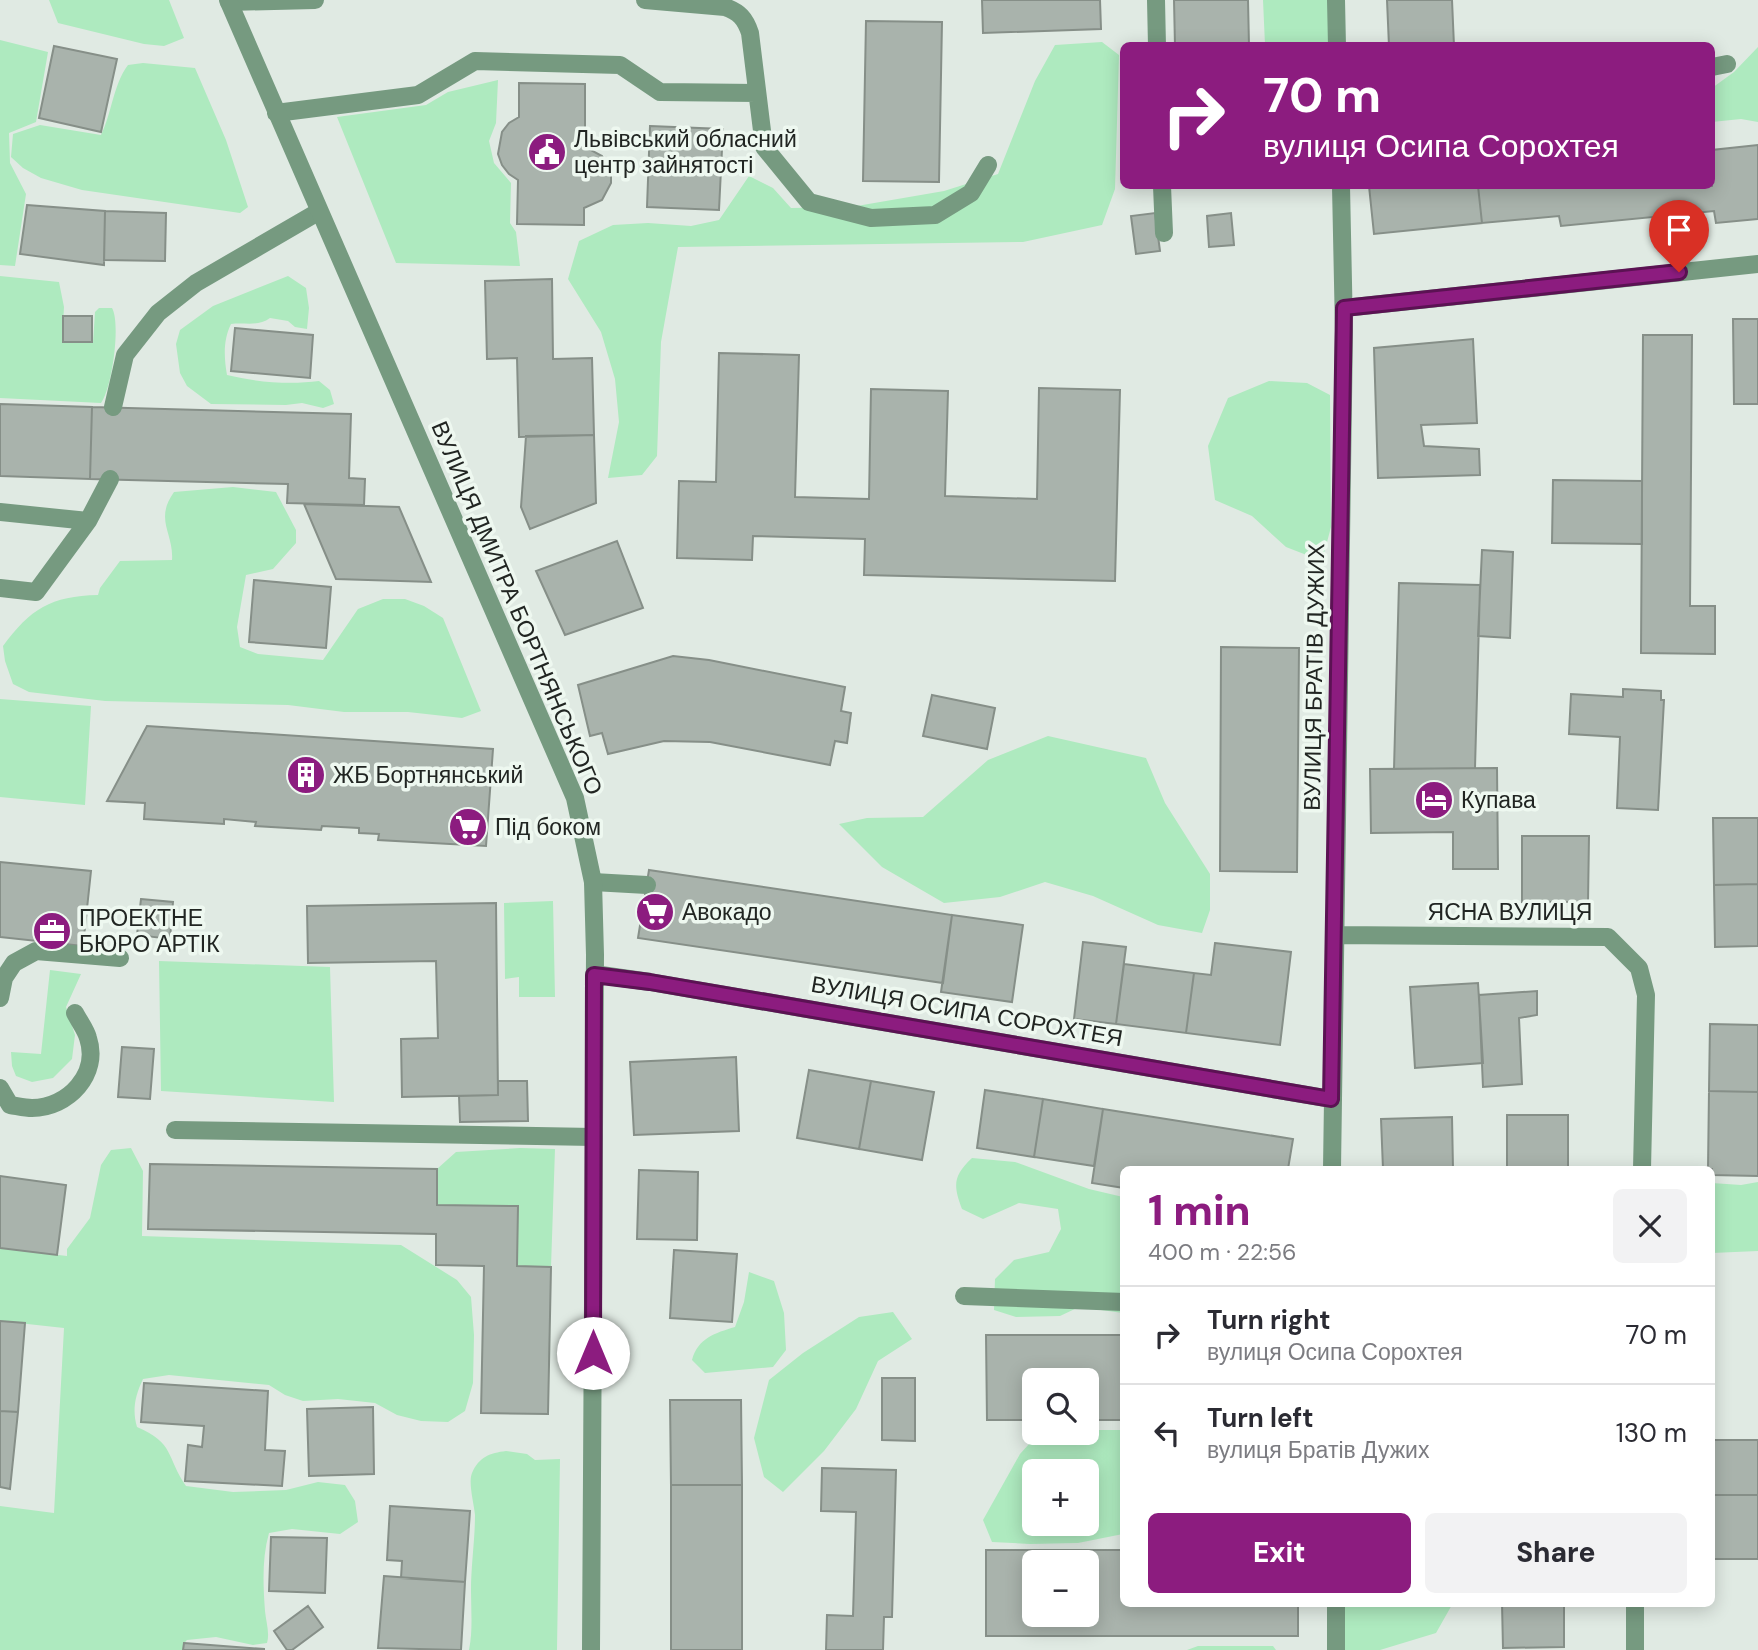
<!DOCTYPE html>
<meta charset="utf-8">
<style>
:root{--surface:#fff;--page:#f2f2f3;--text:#2b2b33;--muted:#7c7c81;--line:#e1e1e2;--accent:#8c1c7f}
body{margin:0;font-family:"DM Sans",sans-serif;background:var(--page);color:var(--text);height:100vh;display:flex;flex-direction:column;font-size:26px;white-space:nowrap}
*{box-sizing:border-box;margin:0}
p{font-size:23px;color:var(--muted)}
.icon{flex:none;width:38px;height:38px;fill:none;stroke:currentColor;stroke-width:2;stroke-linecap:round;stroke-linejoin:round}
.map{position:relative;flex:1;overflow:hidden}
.sheet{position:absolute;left:1120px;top:1166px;width:595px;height:441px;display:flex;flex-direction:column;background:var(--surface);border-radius:10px;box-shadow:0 4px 18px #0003}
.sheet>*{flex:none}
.guide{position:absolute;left:1120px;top:42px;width:595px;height:147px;border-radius:10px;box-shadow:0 4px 18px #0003;background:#8c1c7f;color:#fff;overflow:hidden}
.fabs{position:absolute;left:1022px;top:1368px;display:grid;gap:14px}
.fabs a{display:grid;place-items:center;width:77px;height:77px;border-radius:10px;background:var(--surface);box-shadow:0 4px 18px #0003;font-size:35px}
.pin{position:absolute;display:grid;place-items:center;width:60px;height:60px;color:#fff;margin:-72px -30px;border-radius:50% 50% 50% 0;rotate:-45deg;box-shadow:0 0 7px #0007}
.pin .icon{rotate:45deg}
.me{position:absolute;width:77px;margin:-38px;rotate:0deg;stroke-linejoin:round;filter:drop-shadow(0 0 5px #0008)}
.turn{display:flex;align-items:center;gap:24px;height:147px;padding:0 28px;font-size:32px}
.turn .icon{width:91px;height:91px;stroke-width:2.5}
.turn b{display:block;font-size:49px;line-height:60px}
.round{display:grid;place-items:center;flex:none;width:74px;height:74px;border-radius:10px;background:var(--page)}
.head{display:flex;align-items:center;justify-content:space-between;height:119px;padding:0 28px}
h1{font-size:42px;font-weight:800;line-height:52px;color:var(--accent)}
.action{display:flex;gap:14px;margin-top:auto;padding:14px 28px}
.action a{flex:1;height:80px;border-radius:10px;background:var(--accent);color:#fff;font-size:28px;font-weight:800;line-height:80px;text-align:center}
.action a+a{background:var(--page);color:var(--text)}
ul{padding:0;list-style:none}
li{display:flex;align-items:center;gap:21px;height:98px;padding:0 28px;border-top:2px solid var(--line)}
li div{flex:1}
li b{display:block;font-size:26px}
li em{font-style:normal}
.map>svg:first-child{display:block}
</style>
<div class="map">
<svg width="1758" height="1650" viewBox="0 0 1758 1650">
<rect width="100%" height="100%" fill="#e0eae3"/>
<path fill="#aeeabf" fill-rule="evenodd" d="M49 0H169L184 38 164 46 144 44 58 23Z
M1263 0H1329L1330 45H1265Z
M0 40 48 52 36 122 9 133 10 163 26 194 15 266 0 265Z
M1102 42 1119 55 1115 189 1102 225 1023 242 678 247 661 342 657 456 642 475 608 478 619 422 615 379 601 332 568 279 579 241 613 225 648 223 691 226 719 220 749 176 773 188 791 208 851 207 944 191 998 174 1035 81 1055 45Z
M1758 47V122L1741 119 1712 122V88L1734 72Z
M143 63 195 68 226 140 248 207 240 213 82 190 41 178 23 168 11 157 13 134 40 125 101 135C112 113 113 85 128 65Z
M498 80 496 123 489 141 494 163 511 183 510 223 516 232 520 266 396 263 337 117 426 105 448 92Z
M0 276 59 282 64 307 62 342 93 343 95 312 99 308H112C121 323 112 389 101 403L0 398Z
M288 276 306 288 309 308 307 329 295 327 288 321 270 318C258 327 245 322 231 324 223 340 224 358 227 375 256 382 289 385 319 381L330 390 334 404 323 408 302 403 286 405 211 404 187 386 180 373 176 344 180 330 213 306Z
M1269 381 1307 383 1330 395 1331 527 1322 561 1286 547 1252 516 1215 500 1208 446 1228 398Z
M233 487 276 492 296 530V543L273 569 246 575 237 627 240 647 258 654 323 660 358 609 383 599H405L424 606 443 618 481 711 462 718 408 712H344L288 705 105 701 29 692 13 684 5 661 3 646C30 609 51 596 98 595L100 588 120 561 172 560C174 533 154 520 174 492Z
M0 699 91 706 85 805 0 797Z
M1048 736 1146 758 1165 803 1210 874V910L1202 933 1158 925 1093 896 1045 882 1000 897 944 903 882 867 839 824 867 818 923 817 988 760Z
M553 901 555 997H519V977L505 979 504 903Z
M159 961 330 967 334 1102 161 1091Z
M50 970 81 974 66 1007 75 1035 72 1059 53 1078 32 1082 16 1076 12 1066 11 1052 41 1054Z
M131 1148 143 1171 142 1236 401 1245 457 1280 471 1297 474 1335 473 1383 465 1411 448 1422 421 1421 397 1415 375 1403 338 1399 303 1401 285 1395 269 1385 169 1375 143 1379C135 1396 132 1410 137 1427 175 1443 166 1457 186 1486L233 1492 286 1490 318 1482 345 1485 355 1501 358 1522 340 1534 292 1529 269 1533C262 1558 263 1584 265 1611 266 1622 270 1633 267 1643L253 1645 216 1637 187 1640 184 1643 183 1650H0V1506L54 1513 64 1328 0 1321V1248L67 1256V1249L90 1218 101 1165 111 1150Z
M520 1148 555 1149 551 1267 517 1266 518 1206 437 1205V1169L456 1152Z
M972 1158 1015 1162 1089 1189 1123 1197V1313L1079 1307 1060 1316 1016 1317 994 1310 995 1279 1014 1260 1049 1252 1061 1229 1058 1209 1019 1203 983 1219 962 1209C953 1185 953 1176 972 1158Z
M1758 1182V1251L1712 1253V1183L1741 1185Z
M749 1272 774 1281 784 1313 786 1350 773 1367 705 1373 692 1360C698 1338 715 1333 735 1327L744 1302Z
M893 1312 912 1339 878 1361 856 1409 824 1451 783 1492 764 1477 754 1438 769 1380 803 1353 859 1317Z
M1087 1430H1123V1534L1078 1543 1030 1544 992 1542 983 1520 1020 1454 1039 1433H1087ZM1034 1472H1087V1524H1034Z
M506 1451 527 1454 535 1460 560 1459 557 1650H469C473 1630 471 1611 471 1591 471 1565 475 1540 475 1515 474 1503 468 1483 472 1473 479 1457 490 1453 506 1451Z
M1343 1603H1453L1436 1633 1380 1650H1345Z
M1198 1646H1273L1276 1650H1187Z"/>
<path fill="#a9b3ac" stroke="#868f88" stroke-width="2" fill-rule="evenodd" d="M982 0H1100L1101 29 983 33Z
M1174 0H1248L1249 46H1175Z
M1387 0H1452L1454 46H1389Z
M866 21 942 22 939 182 863 181Z
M54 46 117 59 101 132 39 118Z
M519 83 585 84V147L602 156 611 173V183L602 200 584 208V225L517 224 518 180 509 174 502 165 498 154 502 132 509 123 519 117Z
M650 126 723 129 719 210 647 207Z
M1758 145V219L1716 223 1714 211 1561 226 1559 216 1482 223 1478 186H1712V150Z
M1369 186H1478L1482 223 1374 234Z
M27 205 105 211 104 265 20 254Z
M105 211 166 213 165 261 104 260Z
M1155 213 1160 251 1136 254 1131 216Z
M1231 213 1234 245 1209 247 1207 216Z
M552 279 553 359 592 358 594 435 519 437 517 358 487 359 485 281Z
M63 316H92V342H63Z
M1733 319H1758V404H1734Z
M235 328 313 335 310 378 231 371Z
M1643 335H1692L1690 606H1715V654L1641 653Z
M1473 339 1477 423 1421 425 1424 446 1479 449 1480 475 1378 478 1374 348Z
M719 353 799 355 795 497 869 499 871 389 948 391 945 496 1037 499 1039 388 1120 390 1115 581 864 575 865 539 753 536 752 560 677 558 679 481 716 482Z
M0 404 92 407 90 479 0 476Z
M92 407 351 414 349 478 365 479 364 505 287 503 288 484 90 479Z
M594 435 596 503 530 529 521 507 526 436Z
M1553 480 1642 481V544L1552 543Z
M304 504 399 507 431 582 336 579Z
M617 541 643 608 565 635 536 571Z
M1482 550 1513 552 1510 638 1478 636Z
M254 580 331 587 326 648 249 642Z
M1399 583 1480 585 1475 768 1394 769Z
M1221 647 1299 648 1297 872 1220 871Z
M673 656 709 660 845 687 841 711 851 713 847 743 835 741 830 765 710 742 664 741 608 754 602 733 590 736 578 685Z
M1623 689 1661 691V700H1664L1658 810 1617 808 1620 737 1569 734 1571 694 1623 697Z
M932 695 995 708 987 749 923 736Z
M147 726 493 749 486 846 378 840 379 834 359 833V828L322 826 321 830 255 826 256 822 224 819V824L144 819 145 803 107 801Z
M1497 768 1498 869H1453V832L1371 833 1370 769Z
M1713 818H1758V884L1714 885Z
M1522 836H1589L1588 902H1522Z
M0 862 91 871 83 946 0 937Z
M649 870 952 915 943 983 638 938Z
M1758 884V946L1715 947 1714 885Z
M141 899 173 902 170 939 137 935Z
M496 903 498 1095 402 1097 401 1039 438 1038 436 961 308 963 307 906Z
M952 915 1023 925 1012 1002 941 992Z
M1083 942 1126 947 1116 1024 1074 1019Z
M1215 943 1291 952 1280 1045 1186 1033 1194 973 1211 975Z
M1124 964 1194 973 1186 1033 1116 1024Z
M1478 983 1483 1063 1415 1068 1410 987Z
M1537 991V1015L1519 1018 1522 1084 1483 1087 1479 995Z
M1710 1024 1758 1025V1092L1709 1091Z
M122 1047 154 1049 150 1099 118 1097Z
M736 1057 739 1131 634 1135 630 1062Z
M809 1070 871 1081 859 1149 797 1138Z
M498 1081H527L528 1121 460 1122 459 1096 498 1095Z
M871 1081 934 1092 922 1160 859 1149Z
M985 1090 1043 1099 1034 1157 977 1148Z
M1709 1091 1758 1092V1176L1712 1175V1169H1708Z
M1043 1099 1103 1109 1094 1166 1034 1157Z
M1103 1109 1293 1139 1288 1169H1124V1188L1092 1183Z
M1507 1115H1568V1169H1507Z
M1452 1117 1453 1169H1383L1381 1119Z
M150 1164 437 1169V1205L518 1206 517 1266 551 1267 548 1414 481 1413 484 1266 436 1265V1234L148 1229Z
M639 1170 698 1172 697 1240 637 1239Z
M0 1176 66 1185 57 1255 0 1248Z
M674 1250 737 1254 732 1322 670 1318Z
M0 1321 25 1323 18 1412 0 1411Z
M986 1335H1124V1420H1087V1381H1034V1420H987Z
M882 1378H915V1441L882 1440Z
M144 1383 268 1391 265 1450 285 1451 282 1486 185 1481 188 1445 202 1447 204 1426 141 1422Z
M670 1400H741L742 1485H671Z
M373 1407 374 1474 309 1476 307 1409Z
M0 1411 18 1412 10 1489 0 1487Z
M1712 1440H1758V1495H1712Z
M822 1468 896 1470 892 1617H884L883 1650H826L827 1615 853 1616 856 1512 821 1511Z
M671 1485H742V1650H671Z
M1712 1495H1758V1559H1712Z
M390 1506 470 1511 465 1582 401 1578 402 1561 387 1560Z
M271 1537 327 1538 325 1593 269 1591Z
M986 1550H1124V1603H1298V1636H986ZM1034 1563H1087V1615H1034Z
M384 1576 465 1582 461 1650 378 1648Z
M1502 1603H1564V1647L1503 1648Z
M308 1606 323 1627 292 1650H287L274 1631Z
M184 1643 264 1649V1650H183Z"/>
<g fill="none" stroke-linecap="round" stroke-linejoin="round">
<path stroke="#769a80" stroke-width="18" d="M645 0 725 7C739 12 745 18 750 33L764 147 809 202 871 218 935 215 971 193 988 165
M1156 0 1157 46
M229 2 315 0
M1712 67 1727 64
M276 113 418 95 475 61 620 65 660 92 757 93
M1162 186 1164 233
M113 407 125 355 158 313 196 283 318 212
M0 512 88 521
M0 588 36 592 88 521 110 479
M593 882 647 885
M0 998 4 978 14 963 36 951 120 958
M0 1088 10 1105C17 1106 25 1108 32 1108 68 1108 100 1074 88 1038 86 1030 79 1021 75 1013
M175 1130 594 1137
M964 1296 1124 1302"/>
<path stroke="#769a80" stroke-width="18" d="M228 0 575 798 593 882 595 955 591 1650
M1336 0 1337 46
M1344 308 1758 264
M1334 935 1608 937 1639 968 1646 995 1642 1169
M594 974 650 982 1331 1099
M1332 1169 1344 331 1341 186
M1336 1603V1650
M1635 1650V1603"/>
</g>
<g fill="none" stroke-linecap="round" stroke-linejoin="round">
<defs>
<path id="route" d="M593 1353 594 975 650 982 1331 1099 1344 308 1679 272"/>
</defs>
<use href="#route" stroke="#5b1253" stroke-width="18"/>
<use href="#route" stroke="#8c1c7f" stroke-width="12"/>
</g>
<defs>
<symbol id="civic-disc" viewBox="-11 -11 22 22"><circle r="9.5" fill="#8c1c7f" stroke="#eef8f0"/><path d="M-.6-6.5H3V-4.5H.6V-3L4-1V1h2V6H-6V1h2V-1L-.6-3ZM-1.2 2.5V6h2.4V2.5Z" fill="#fff"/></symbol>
<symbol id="building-disc" viewBox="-11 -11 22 22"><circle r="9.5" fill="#8c1c7f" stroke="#eef8f0"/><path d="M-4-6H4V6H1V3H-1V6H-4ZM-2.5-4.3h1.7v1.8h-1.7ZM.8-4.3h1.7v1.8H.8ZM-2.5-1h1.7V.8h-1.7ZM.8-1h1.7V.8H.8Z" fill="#fff"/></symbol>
<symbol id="hotel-disc" viewBox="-11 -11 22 22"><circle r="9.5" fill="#8c1c7f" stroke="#eef8f0"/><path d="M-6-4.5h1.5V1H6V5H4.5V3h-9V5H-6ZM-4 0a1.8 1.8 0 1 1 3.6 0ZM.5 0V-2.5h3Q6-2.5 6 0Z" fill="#fff"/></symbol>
<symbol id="supermarket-disc" viewBox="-11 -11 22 22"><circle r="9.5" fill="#8c1c7f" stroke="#eef8f0"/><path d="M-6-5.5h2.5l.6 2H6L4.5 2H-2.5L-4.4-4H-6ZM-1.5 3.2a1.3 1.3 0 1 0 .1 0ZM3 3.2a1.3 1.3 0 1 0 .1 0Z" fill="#fff"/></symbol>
<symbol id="office-disc" viewBox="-11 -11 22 22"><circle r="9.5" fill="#8c1c7f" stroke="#eef8f0"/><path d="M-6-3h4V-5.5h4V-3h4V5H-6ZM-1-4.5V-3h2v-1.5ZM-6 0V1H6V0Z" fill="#fff"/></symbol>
</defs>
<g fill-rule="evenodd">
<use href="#civic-disc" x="525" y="130" width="44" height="44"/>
<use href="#building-disc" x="284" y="753" width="44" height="44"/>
<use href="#hotel-disc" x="1412" y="778" width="44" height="44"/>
<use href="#supermarket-disc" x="446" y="805" width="44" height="44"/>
<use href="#supermarket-disc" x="633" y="890" width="44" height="44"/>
<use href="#office-disc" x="30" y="909" width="44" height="44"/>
</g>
<g text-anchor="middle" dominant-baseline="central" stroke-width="7" stroke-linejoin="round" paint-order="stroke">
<g font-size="23" fill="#212522" stroke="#eef8f0" text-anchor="start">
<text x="574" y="139">Львівський обласний<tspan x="574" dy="26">центр зайнятості</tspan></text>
<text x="333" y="775">ЖБ Бортнянський</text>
<text x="1461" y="800">Купава</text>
<text x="495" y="827">Під боком</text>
<text x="682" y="912">Авокадо</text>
<text x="79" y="918">ПРОЕКТНЕ<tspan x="79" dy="26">БЮРО АРТІК</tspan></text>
</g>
<g font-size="23" fill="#212522" stroke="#eef8f0">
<text transform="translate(517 608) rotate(67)">ВУЛИЦЯ ДМИТРА БОРТНЯНСЬКОГО</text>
<text transform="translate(1314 677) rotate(-89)">ВУЛИЦЯ БРАТІВ ДУЖИХ</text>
<text x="1510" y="912">ЯСНА ВУЛИЦЯ</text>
<text transform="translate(967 1011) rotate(10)">ВУЛИЦЯ ОСИПА СОРОХТЕЯ</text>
</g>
</g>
</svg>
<div class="fabs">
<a><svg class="icon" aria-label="search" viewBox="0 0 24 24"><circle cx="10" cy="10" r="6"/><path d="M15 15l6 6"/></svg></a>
<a>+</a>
<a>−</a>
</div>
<div class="pin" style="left:1679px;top:272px;background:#d93025"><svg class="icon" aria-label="arrive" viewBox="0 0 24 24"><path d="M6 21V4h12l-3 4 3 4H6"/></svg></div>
<svg class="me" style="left:593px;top:1353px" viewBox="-20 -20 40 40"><circle r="19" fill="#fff"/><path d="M0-13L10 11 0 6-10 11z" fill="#8c1c7f"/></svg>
<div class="guide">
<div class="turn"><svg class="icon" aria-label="right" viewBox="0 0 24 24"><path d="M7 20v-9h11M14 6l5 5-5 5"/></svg><div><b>70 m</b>вулиця Осипа Сорохтея</div></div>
</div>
<section class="sheet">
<div class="head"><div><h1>1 min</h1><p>400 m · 22:56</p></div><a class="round"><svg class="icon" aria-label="close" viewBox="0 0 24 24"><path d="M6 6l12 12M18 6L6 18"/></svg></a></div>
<ul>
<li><svg class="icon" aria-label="right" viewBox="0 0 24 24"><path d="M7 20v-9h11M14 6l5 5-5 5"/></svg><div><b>Turn right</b><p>вулиця Осипа Сорохтея</p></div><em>70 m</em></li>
<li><svg class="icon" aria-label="left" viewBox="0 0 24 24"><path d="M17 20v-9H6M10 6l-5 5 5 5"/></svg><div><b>Turn left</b><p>вулиця Братів Дужих</p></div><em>130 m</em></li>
</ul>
<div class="action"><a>Exit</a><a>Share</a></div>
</section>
</div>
